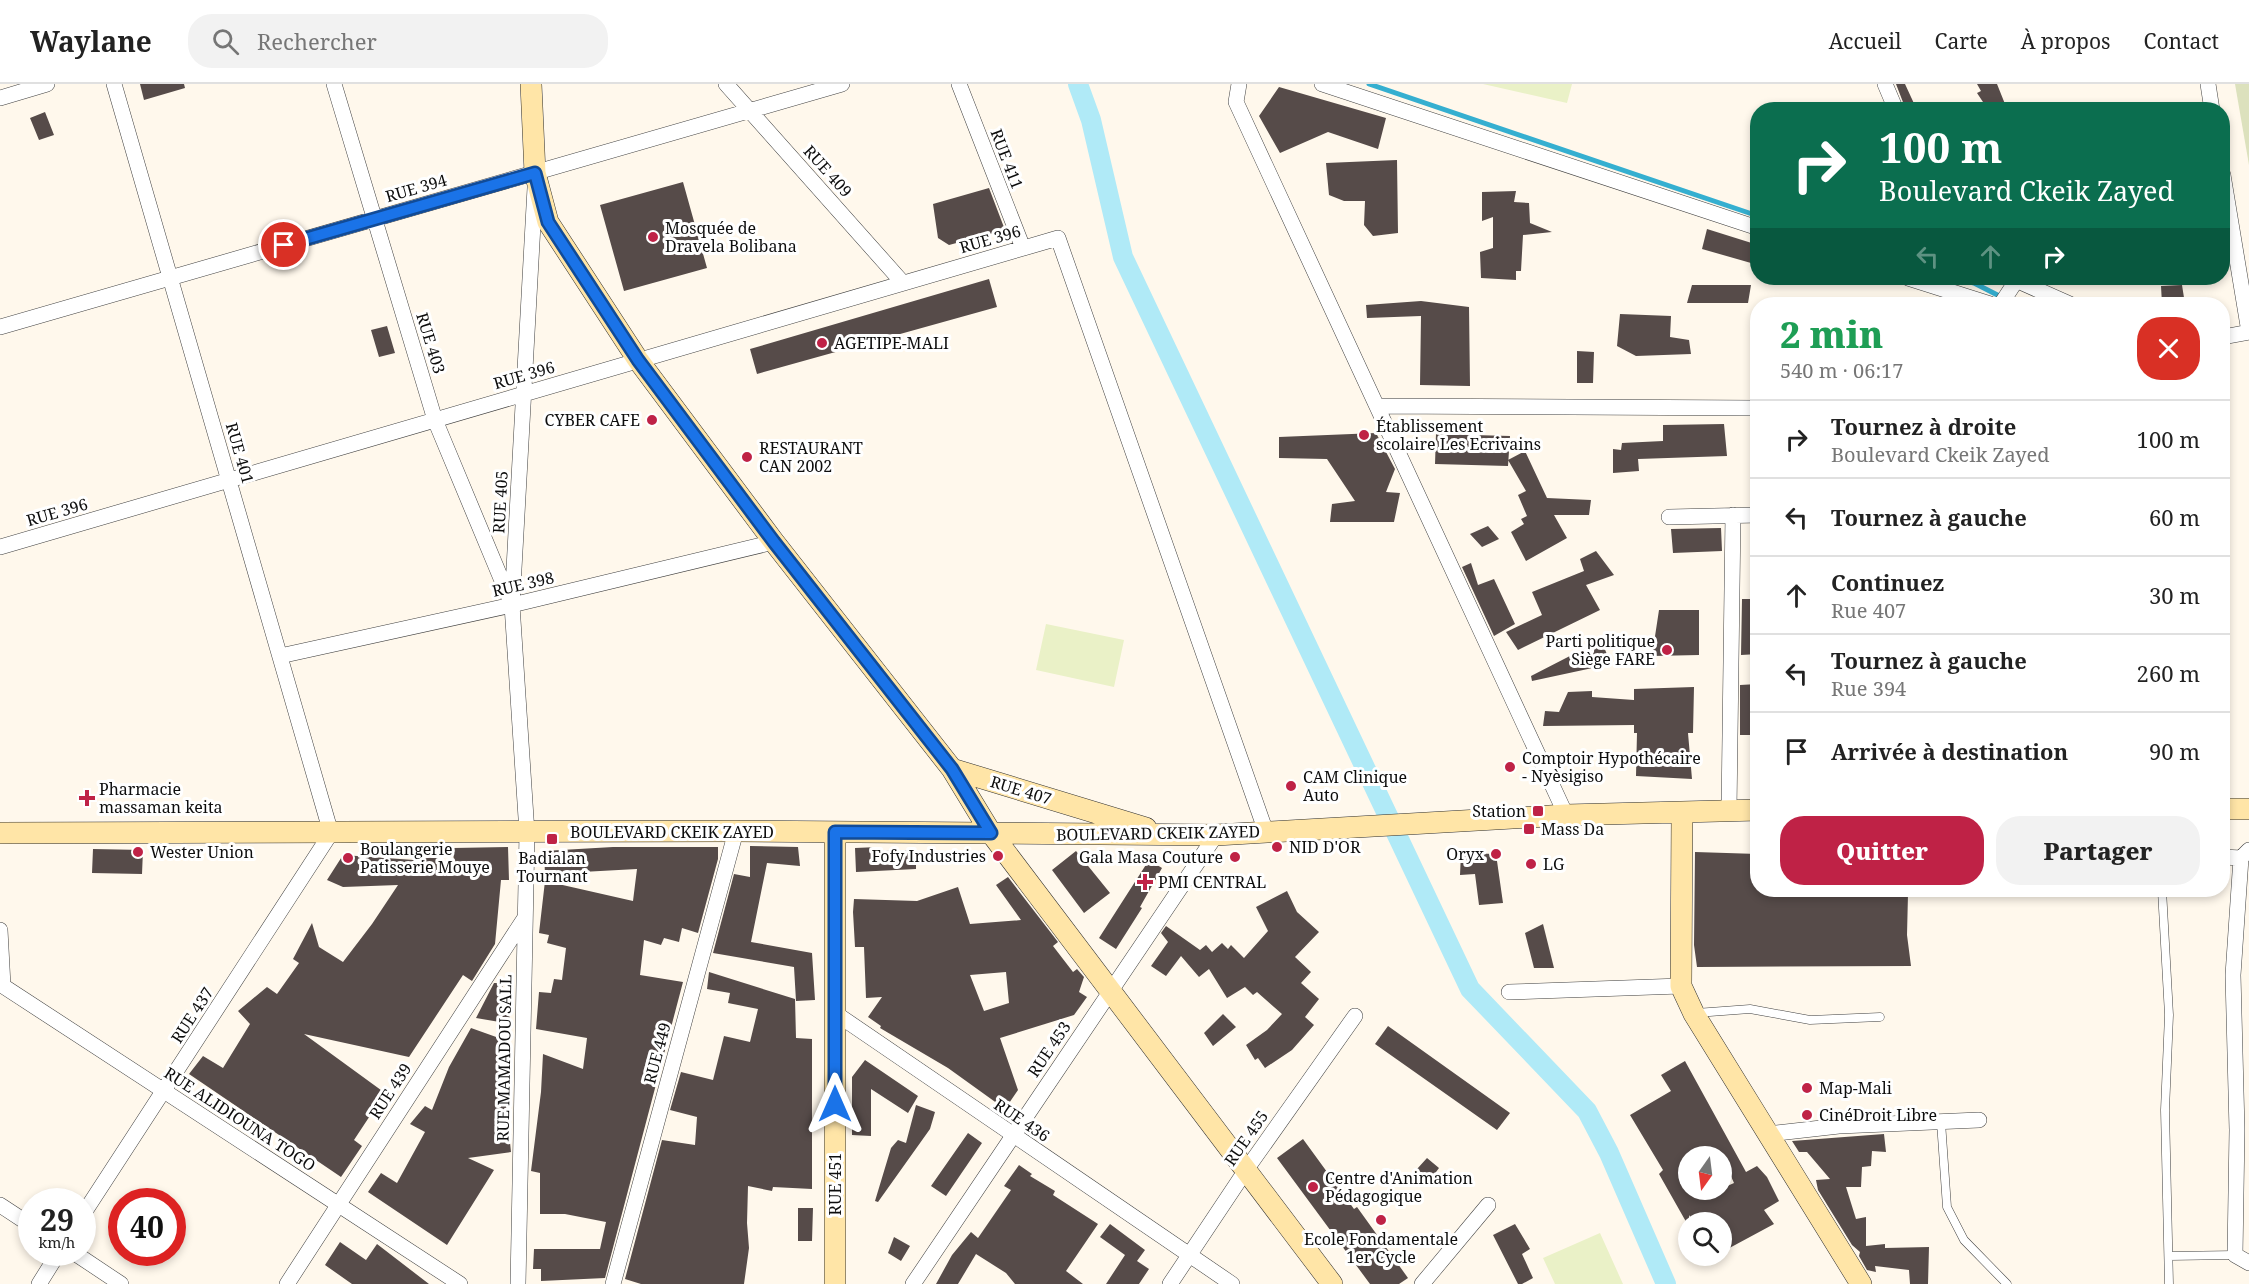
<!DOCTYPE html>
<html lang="fr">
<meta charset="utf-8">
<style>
:root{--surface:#fff;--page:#f2f2f2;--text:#222;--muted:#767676;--line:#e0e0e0;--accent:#bf2246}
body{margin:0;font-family:"Noto Serif",serif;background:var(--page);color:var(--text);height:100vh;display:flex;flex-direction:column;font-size:22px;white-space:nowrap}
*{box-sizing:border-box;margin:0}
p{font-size:20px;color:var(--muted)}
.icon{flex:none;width:33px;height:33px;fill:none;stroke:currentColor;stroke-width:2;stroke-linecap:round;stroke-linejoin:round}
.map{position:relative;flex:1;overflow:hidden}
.panel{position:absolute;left:1750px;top:213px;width:480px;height:600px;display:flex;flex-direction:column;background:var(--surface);border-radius:24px;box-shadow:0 3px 9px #0003}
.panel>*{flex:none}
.banner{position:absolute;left:1750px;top:18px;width:480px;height:183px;border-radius:24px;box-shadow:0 3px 9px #0003;background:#0b6e4f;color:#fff;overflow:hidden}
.needle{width:39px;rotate:194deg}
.buttons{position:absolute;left:1678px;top:1062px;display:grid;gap:12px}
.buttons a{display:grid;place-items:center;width:54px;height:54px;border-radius:50%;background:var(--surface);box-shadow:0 3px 9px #0003;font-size:30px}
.speed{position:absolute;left:18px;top:1104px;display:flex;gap:12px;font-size:30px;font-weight:700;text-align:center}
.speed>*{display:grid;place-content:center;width:78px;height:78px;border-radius:50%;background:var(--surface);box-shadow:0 3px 9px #0003;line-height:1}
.speed small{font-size:15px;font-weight:400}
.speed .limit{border:9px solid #d22;background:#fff;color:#111}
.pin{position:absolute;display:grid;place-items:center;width:51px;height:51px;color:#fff;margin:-26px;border:3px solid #fff;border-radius:50%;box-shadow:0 2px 6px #0007}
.me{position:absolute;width:66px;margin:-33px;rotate:0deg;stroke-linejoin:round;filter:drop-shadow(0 0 4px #0008)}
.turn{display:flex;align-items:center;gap:21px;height:126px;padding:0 30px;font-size:27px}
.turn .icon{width:78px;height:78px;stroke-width:2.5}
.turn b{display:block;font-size:42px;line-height:51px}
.lanes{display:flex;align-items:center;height:57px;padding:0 30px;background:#0003;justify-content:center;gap:30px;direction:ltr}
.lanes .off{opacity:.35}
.round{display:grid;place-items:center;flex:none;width:63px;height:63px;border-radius:24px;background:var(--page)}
.headline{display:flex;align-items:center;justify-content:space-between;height:102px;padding:0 30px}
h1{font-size:36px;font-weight:800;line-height:45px;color:#1e9e55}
.button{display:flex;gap:12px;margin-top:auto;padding:12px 30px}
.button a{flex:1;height:69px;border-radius:24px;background:var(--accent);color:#fff;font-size:24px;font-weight:800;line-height:69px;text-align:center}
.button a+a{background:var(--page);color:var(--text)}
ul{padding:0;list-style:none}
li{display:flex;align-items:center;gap:18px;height:78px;padding:0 30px;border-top:2px solid var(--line)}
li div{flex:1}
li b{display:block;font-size:22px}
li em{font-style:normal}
header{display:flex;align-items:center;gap:36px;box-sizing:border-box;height:84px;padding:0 30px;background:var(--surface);border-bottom:2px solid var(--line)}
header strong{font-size:28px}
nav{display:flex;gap:33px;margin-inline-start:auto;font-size:21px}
.search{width:420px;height:54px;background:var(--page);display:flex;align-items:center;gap:15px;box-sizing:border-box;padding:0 21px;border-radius:24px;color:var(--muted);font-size:22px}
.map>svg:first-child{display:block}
</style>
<header>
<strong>Waylane</strong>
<div class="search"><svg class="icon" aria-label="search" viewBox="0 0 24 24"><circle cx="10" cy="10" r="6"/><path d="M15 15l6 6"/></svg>Rechercher</div>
<nav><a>Accueil</a><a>Carte</a><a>À propos</a><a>Contact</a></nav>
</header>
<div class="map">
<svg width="2249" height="1200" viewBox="0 0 2249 1200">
<rect width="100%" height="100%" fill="#fff8ec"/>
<path fill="#dce1bd" d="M2235 0H2249V81Z"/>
<path fill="#eaf1c7" d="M1483 0H1572L1567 19Z
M1046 540 1124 556 1114 603 1036 586Z
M1600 1149 1623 1200H1555L1543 1174Z"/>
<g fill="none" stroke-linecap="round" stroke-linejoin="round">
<path stroke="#35afd0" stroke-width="5" d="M1369 0 1758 132
M1954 194 1974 199 2015 220"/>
<path stroke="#b0eaf7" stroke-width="20" d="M1078 0 1091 36 1123 173 1470 905 1587 1027 1609 1069 1666 1200"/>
</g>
<path fill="#564b49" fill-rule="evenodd" d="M140 0H184L185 4 144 16Z
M1896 0H1905L1917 26H1906Z
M1977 0H1997L2005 20 1987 24 1977 9 1981 7Z
M1279 3 1386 34 1378 65 1328 48 1280 69 1259 32Z
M45 28 54 51 39 56 30 34Z
M1397 76 1398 149 1373 152 1364 141 1365 117H1344L1329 111 1326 79Z
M683 98 707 184 624 207 600 121Z
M989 104 1005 146 949 161 938 154 933 120Z
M1516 107 1514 118 1529 119 1530 139 1552 148 1523 151 1521 187H1516V196L1481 194 1480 168 1493 164V133L1482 137V108Z
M1707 145 1758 161V181L1702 165Z
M989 195 997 223 757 290 750 265Z
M1692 201H1751L1748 219H1687Z
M2182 201 2185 220H2162L2161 202Z
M1421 217 1469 223 1470 302 1420 301 1421 232 1367 234 1366 221Z
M1620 230 1671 232 1670 253 1689 256 1691 270 1636 272 1617 262Z
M387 242 395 269 379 273 371 246Z
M1577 267 1594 268 1593 299H1577Z
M1724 340 1727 372 1638 375 1639 387 1613 389V365L1621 366 1622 359 1663 357V341Z
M1376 349 1395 385 1386 408 1400 409 1394 438H1330L1332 420 1355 417 1327 375 1279 374V353Z
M1436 350 1510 352 1508 382 1435 380Z
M1525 367 1547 414 1591 416 1589 431H1554L1567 454 1526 477 1511 448 1524 440 1521 435 1527 432 1518 411 1526 407 1508 376Z
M1488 442 1499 455 1482 463 1470 450Z
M1721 444 1722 467 1673 469 1671 445Z
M1596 467 1614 491 1586 501 1600 526 1518 566 1506 548 1542 531 1532 508 1584 487 1580 475Z
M1471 479 1478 501 1494 495 1515 540 1494 552 1462 483Z
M1742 515H1758V570L1741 571Z
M1659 526H1699V571L1652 572Z
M1601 556 1611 580 1532 597 1531 592Z
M1758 600 1757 651H1740V601Z
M1694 603 1693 649H1688L1692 695 1636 692 1637 649H1634V641L1543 642 1545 627 1559 628 1568 608 1592 607V613L1634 616V605Z
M750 762 798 763 800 782 767 779 751 858 812 869 815 916 796 917 794 883 713 869 734 790 750 793Z
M508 763 509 796H501L495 860 472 897 463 891 409 973 304 950 385 1009 354 1056 362 1062 341 1093 189 990 203 972 223 984 250 940 238 927 267 903 277 910 299 879 293 875 312 839 319 863 343 878 372 840 398 801 343 803 327 796 343 771 414 776 434 773 454 780 453 764Z
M613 763H718V775L698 849 682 844 679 858 664 854 661 861 644 856 640 891 683 898 605 1194 541 1197V1185H533L534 1165H600L606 1138 565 1130H540V1089L531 1087 541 1008 543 970 583 985 587 954 536 945 539 908 551 909 554 895 562 896 566 864 547 859 549 851 539 849 545 797 633 817 637 785 545 790 544 767Z
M878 763V767L916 766V785L856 788 855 764Z
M93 765 143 766 142 790 92 789Z
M1076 767 1110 809 1084 829 1052 786Z
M1695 768 1758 770V806H1859V809L1908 810 1907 851 1911 882 1697 883 1694 861Z
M1461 769 1496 770 1503 819 1479 821 1475 790 1460 791Z
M1149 776 1162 784 1140 823 1142 824 1116 865 1099 854Z
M1008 793 1058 858 1053 862 1073 888 1077 885 1084 893 1079 908 1087 913 1074 931 1000 954 1018 1006 1005 1025 948 984 880 944 881 942 868 933 882 913 866 914 864 863H855L853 828 854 815 917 817 958 803 970 840 1021 836 996 801ZM1006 888 1009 919 984 927 970 891Z
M1287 807 1297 828 1319 848 1295 873 1311 888 1301 899 1319 915 1305 933 1314 941 1292 966 1265 984 1258 974 1255 976 1246 961 1267 946 1282 930 1257 908 1253 911 1245 903 1227 914 1209 885 1199 893 1181 872 1166 892 1151 882 1168 858 1161 849 1166 842 1200 866 1206 861 1212 868 1222 859 1228 865 1231 861 1244 874 1268 847 1256 823Z
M1543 840 1554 884H1534L1525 849Z
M709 888 795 915 796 954 812 955V1105L773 1103 772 1107 748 1102 747 1139 749 1164 744 1200H641L625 1195 662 1056 695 1061 697 1033 670 1026 681 988 713 996 724 952 750 958 758 925 728 919 730 909 707 905Z
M494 899H502L511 940 476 934Z
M1223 930 1236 943 1213 962 1204 949Z
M1388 942 1510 1029 1497 1046 1375 960Z
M471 944 499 954 511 1068 468 1074 494 1086 447 1161 368 1108 381 1089 397 1099 425 1048 410 1040 425 1022 432 1026 449 983Z
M865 976 918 1012 908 1029 871 1005V1052L852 1051V993Z
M1685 977 1746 1088 1757 1082 1767 1093 1779 1117 1764 1126 1774 1140 1722 1168V1138H1693L1689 1131V1143L1659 1090 1663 1086 1630 1031 1671 1007 1661 991ZM1689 1072H1722L1734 1099 1705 1112 1702 1106H1689Z
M916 1021 935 1028 930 1045 878 1118 875 1117 891 1064 898 1056 906 1059Z
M968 1049 982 1059 946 1112 931 1102Z
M1884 1050 1886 1068 1872 1067 1871 1082 1862 1083 1861 1103H1846L1856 1135 1866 1133V1162L1885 1160V1164L1929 1163 1928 1200H1910L1909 1186 1875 1182 1876 1188 1867 1186 1859 1172 1860 1168 1852 1161 1818 1106 1816 1096 1830 1095 1807 1068H1799L1792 1057Z
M1303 1055 1354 1125 1357 1123 1408 1194 1399 1200H1370L1277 1074Z
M1427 1074 1439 1084 1430 1096 1417 1085Z
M1019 1081 1032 1090 1030 1092 1055 1107 1053 1111 1098 1140 1066 1187 1083 1200H1015L1006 1189 976 1170 958 1200H936L952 1171 971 1148 978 1154 1011 1106 1004 1102Z
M798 1124H813L812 1157H798Z
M1110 1140 1145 1166 1137 1177 1149 1185 1139 1200H1106L1125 1171 1100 1153Z
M1515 1140 1530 1165 1522 1170 1533 1194 1522 1200H1518L1493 1151Z
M894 1153 910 1162 901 1177 888 1169Z
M340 1158 366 1176 377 1160 429 1200H352L325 1181Z"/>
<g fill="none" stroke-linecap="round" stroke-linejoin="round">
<defs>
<path id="lane" d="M2162 806 2169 931 2165 1026 2169 1200
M1696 929 1750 925 1810 936 1880 933
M1941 1038 1947 1123 1964 1156 2007 1200
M2169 1172 2235 1171"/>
<path id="street" d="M334 0 435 336 510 516
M726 0 903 199
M959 0 1023 164
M1239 0 1236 18 1566 731
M1322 0 1758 144
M1885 0 1896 26
M2208 0 2212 26
M0 14 47 0
M2223 91 2249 248
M1908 194 1990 220
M2011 194 2070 220
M2001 220 2016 197
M0 243 842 0
M2223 253 2249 248
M1377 322 1758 324
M1669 433 1758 431
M0 463 1058 154 1266 748
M280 572 512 521 774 458
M1729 726 1733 431
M2223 773 2241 774 2249 766
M2241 774 2233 891 2237 1046 2235 1171 2249 1179
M0 846 3 902
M0 900 460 1200
M1509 908 1681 902
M835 929 1232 1200
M1768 1050 1839 1042 1979 1036
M0 1121 32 1142
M82 1132 331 749 114 0
M73 1168 121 1200
M39 1200 59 1168
M287 1200 524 835
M518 1200 527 749 512 521 535 104
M613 1200 736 747
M913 1200 1216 751
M1170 1200 1246 1086 1355 932
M1422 1200 1488 1121"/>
<path id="secondary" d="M531 0 535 89 548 138 638 276 774 458 952 685 991 749 1332 1200
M952 685 1146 744
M2223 725H2249
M1682 730 1681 902 1694 930 1861 1200
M0 749 736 747 1216 751 1566 731 1758 726
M835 1200V748"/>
</defs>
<use href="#lane" stroke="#404040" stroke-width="9"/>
<use href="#street" stroke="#404040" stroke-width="16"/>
<use href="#secondary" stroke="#2f2f2f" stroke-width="22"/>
<use href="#lane" stroke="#fff" stroke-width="8"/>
<use href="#street" stroke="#fff" stroke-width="15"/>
<use href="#secondary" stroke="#ffe5a7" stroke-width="21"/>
</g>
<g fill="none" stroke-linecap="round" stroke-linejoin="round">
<defs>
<path id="route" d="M284 161 535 89 548 138 638 276 774 458 952 685 991 749 835 748V1020"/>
</defs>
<use href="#route" stroke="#114b97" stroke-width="15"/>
<use href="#route" stroke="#1a73e8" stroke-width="10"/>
</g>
<g fill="#bf2246" stroke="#fff" stroke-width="2">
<circle cx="653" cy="153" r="6"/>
<circle cx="822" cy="259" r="6"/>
<circle cx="652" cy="336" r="6"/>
<circle cx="1364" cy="351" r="6"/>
<circle cx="747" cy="373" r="6"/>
<circle cx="1667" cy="566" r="6"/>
<circle cx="1510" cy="683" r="6"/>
<circle cx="1291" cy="702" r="6"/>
<path d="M84 705h6v6h6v6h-6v6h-6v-6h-6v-6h6z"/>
<rect x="1532" y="721" width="12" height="12" rx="3"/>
<rect x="1523" y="739" width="12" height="12" rx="3"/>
<rect x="546" y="749" width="12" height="12" rx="3"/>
<circle cx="1277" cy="763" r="6"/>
<circle cx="138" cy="768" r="6"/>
<circle cx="1496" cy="770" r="6"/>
<circle cx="998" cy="772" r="6"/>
<circle cx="1235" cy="773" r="6"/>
<circle cx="348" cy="774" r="6"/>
<circle cx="1531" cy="780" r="6"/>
<path d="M1142 789h6v6h6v6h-6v6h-6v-6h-6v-6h6z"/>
<circle cx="1807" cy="1004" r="6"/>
<circle cx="1807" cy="1031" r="6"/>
<circle cx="1313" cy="1103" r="6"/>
<circle cx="1381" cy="1136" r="6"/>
</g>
<g text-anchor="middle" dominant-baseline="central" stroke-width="6" stroke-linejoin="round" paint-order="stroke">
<g font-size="16" fill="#0d0d0d" stroke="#fff">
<text transform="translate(1007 75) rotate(69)">RUE 411</text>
<text transform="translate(828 87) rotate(48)">RUE 409</text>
<text transform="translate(416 104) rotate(-16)">RUE 394</text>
<text transform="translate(990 155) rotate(-16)">RUE 396</text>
<text transform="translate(431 259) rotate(73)">RUE 403</text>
<text transform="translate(524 291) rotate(-16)">RUE 396</text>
<text transform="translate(240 369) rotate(74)">RUE 401</text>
<text transform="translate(500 418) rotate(-87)">RUE 405</text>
<text transform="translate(57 428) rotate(-16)">RUE 396</text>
<text transform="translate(523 500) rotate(-13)">RUE 398</text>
<text transform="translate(1021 706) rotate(17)">RUE 407</text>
<text x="672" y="748">BOULEVARD CKEIK ZAYED</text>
<text transform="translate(1158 749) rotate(-1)">BOULEVARD CKEIK ZAYED</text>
<text transform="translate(192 931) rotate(-57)">RUE 437</text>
<text transform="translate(1049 965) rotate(-56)">RUE 453</text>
<text transform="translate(657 969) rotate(-75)">RUE 449</text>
<text transform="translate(504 974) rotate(-89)">RUE MAMADOU SALL</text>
<text transform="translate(390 1007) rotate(-57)">RUE 439</text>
<text transform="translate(240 1035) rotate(33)">RUE ALIDIOUNA TOGO</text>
<text transform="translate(1022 1036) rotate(34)">RUE 436</text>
<text transform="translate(1246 1054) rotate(-55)">RUE 455</text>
<text transform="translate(835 1100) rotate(-90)">RUE 451</text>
</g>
<g font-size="16" fill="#0d0d0d" stroke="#fff" text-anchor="start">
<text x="665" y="144">Mosquée de<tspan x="665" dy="18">Dravela Bolibana</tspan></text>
<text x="834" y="259">AGETIPE-MALI</text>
<text x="640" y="336" text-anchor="end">CYBER CAFE</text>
<text x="1376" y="342">Établissement<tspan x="1376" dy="18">scolaire Les Ecrivains</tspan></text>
<text x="759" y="364">RESTAURANT<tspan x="759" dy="18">CAN 2002</tspan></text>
<text x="1655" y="557" text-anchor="end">Parti politique<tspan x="1655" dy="18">Siège FARE</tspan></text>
<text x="1522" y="674">Comptoir Hypothécaire<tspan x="1522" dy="18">- Nyèsigiso</tspan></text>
<text x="1303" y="693">CAM Clinique<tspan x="1303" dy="18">Auto</tspan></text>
<text x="99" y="705">Pharmacie<tspan x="99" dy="18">massaman keita</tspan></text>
<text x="1526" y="727" text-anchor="end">Station</text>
<text x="1541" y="745">Mass Da</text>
<text x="1289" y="763">NID D'OR</text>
<text x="360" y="765">Boulangerie<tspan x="360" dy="18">Patisserie Mouye</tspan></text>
<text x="150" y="768">Wester Union</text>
<text x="1484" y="770" text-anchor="end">Oryx</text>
<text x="986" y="772" text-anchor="end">Fofy Industries</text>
<text x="1223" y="773" text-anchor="end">Gala Masa Couture</text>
<text x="552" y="774" text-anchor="middle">Badialan<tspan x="552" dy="18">Tournant</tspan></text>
<text x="1543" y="780">LG</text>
<text x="1158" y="798">PMI CENTRAL</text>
<text x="1819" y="1004">Map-Mali</text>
<text x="1819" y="1031">CinéDroit Libre</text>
<text x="1325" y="1094">Centre d'Animation<tspan x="1325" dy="18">Pédagogique</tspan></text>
<text x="1381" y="1155" text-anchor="middle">Ecole Fondamentale<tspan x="1381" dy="18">1er Cycle</tspan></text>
</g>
</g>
</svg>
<div class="buttons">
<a><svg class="needle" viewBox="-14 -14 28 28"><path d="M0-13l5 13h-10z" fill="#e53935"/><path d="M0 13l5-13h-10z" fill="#767676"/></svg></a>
<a><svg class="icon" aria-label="search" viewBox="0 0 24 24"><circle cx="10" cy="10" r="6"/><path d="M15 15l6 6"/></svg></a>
</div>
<div class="speed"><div>29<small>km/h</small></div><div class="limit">40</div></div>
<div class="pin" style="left:284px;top:161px;background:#d93025"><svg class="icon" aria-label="arrive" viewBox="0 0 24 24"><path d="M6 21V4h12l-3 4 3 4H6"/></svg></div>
<svg class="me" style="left:835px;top:1020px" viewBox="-20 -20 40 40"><path d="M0-17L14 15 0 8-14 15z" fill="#1a73e8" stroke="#fff" stroke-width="4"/></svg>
<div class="banner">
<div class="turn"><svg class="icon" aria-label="right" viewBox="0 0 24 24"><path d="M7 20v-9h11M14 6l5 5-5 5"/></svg><div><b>100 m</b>Boulevard Ckeik Zayed</div></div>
<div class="lanes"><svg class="icon off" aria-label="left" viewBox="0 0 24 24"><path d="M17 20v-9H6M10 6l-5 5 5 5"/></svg><svg class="icon off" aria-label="ahead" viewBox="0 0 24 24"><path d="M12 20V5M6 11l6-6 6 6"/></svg><svg class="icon" aria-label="right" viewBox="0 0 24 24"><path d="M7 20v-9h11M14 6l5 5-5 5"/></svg></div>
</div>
<section class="panel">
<div class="headline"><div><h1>2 min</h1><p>540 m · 06:17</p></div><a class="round" style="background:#d93025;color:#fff"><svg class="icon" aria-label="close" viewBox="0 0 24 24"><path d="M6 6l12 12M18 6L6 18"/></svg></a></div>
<ul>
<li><svg class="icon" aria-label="right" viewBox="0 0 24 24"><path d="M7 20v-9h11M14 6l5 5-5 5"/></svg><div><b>Tournez à droite</b><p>Boulevard Ckeik Zayed</p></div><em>100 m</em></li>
<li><svg class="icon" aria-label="left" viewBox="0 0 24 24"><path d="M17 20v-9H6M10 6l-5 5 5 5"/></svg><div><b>Tournez à gauche</b></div><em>60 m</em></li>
<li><svg class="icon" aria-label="ahead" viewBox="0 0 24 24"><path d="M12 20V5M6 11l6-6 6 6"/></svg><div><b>Continuez</b><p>Rue 407</p></div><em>30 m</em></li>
<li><svg class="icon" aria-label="left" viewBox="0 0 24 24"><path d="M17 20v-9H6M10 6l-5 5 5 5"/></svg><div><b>Tournez à gauche</b><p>Rue 394</p></div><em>260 m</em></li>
<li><svg class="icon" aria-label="arrive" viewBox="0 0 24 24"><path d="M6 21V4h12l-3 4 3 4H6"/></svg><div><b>Arrivée à destination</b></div><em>90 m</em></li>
</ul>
<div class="button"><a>Quitter</a><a>Partager</a></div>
</section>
</div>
